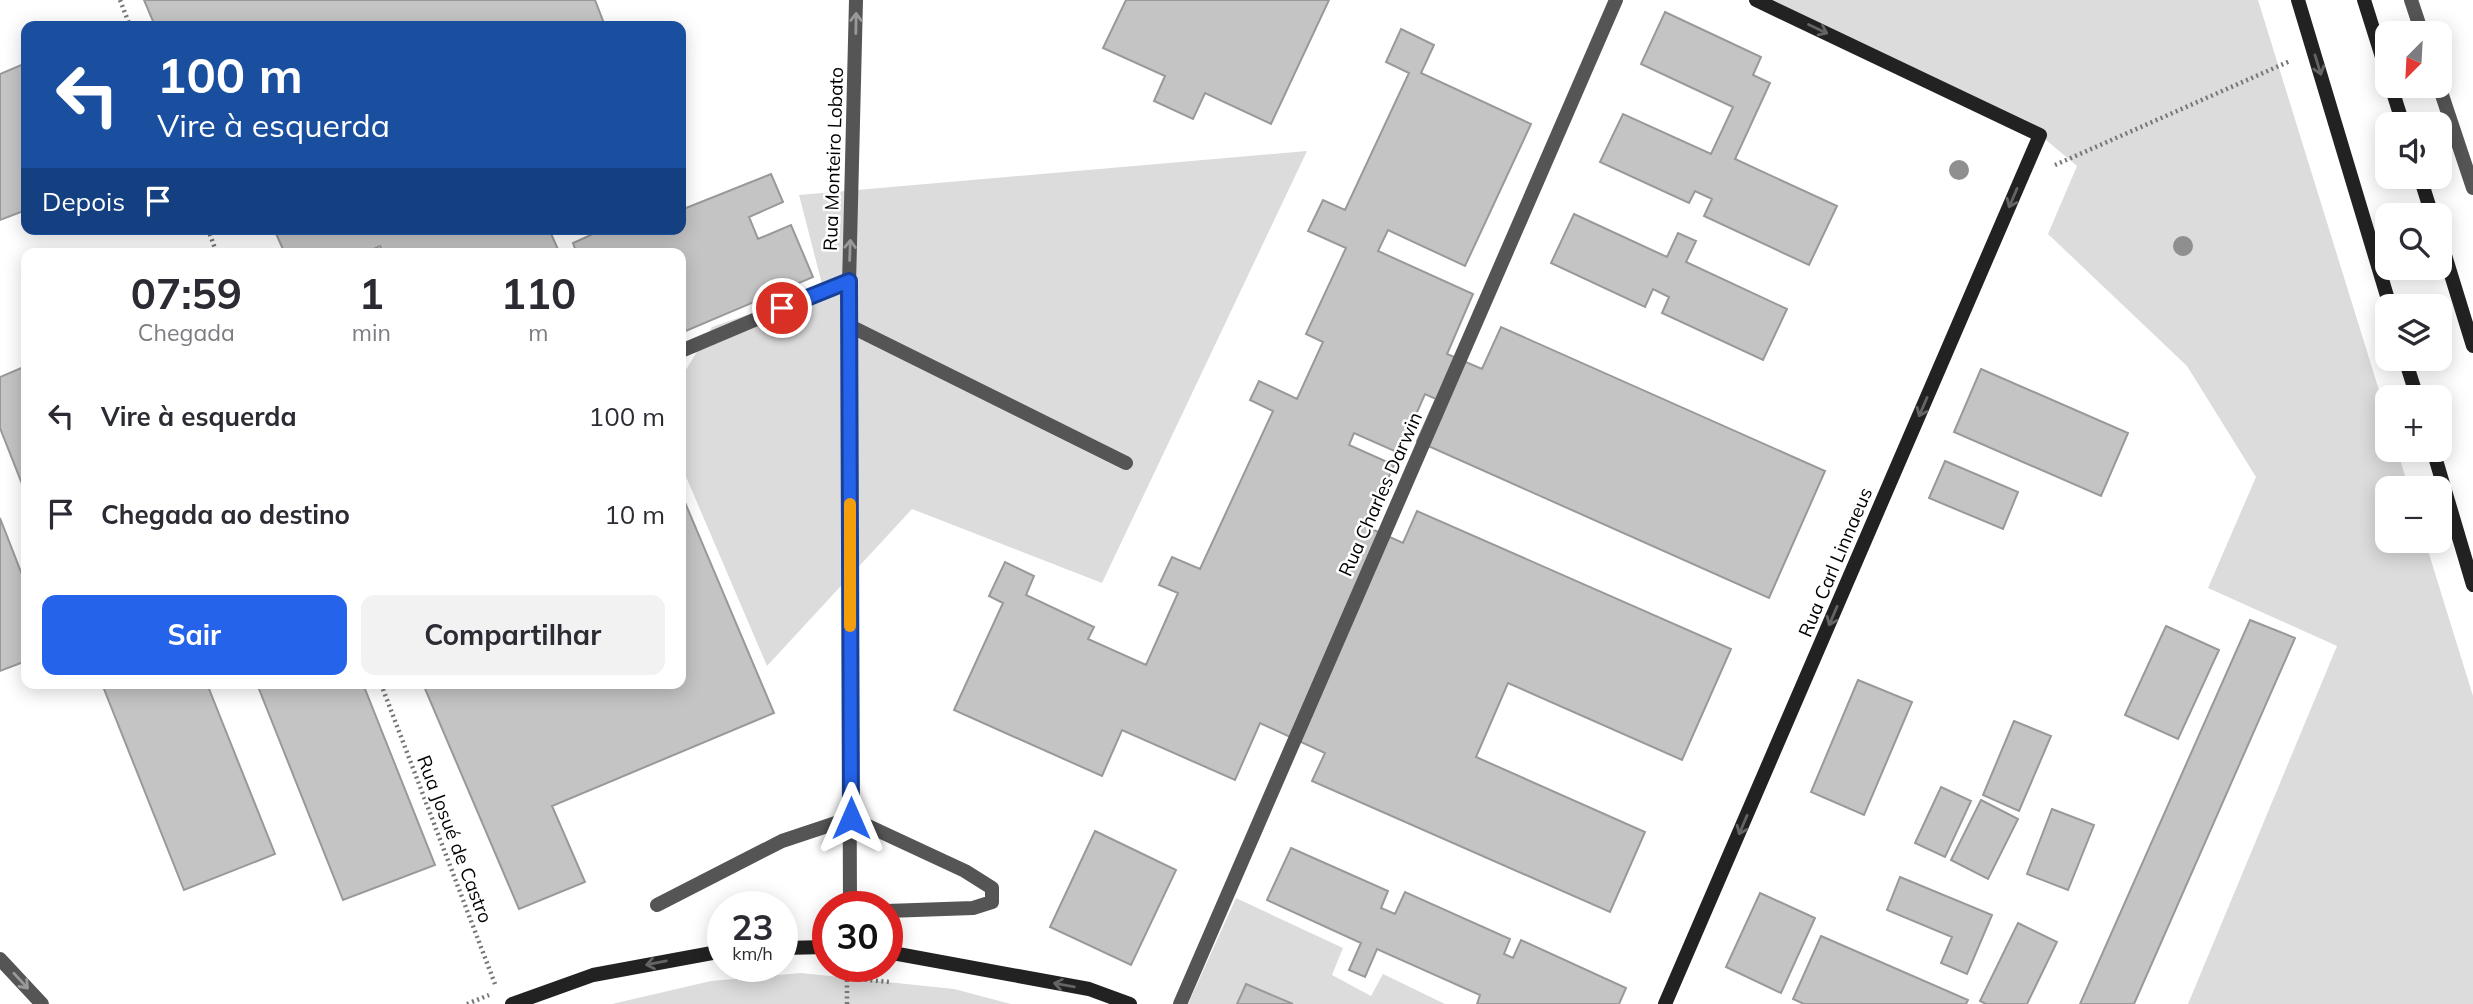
<!DOCTYPE html>
<html lang="pt">
<meta charset="utf-8">
<style>
:root{--surface:#fff;--page:#f2f2f3;--text:#2b2b33;--muted:#7c7c81;--accent:#2563eb}
body{margin:0;font-family:Mulish,sans-serif;background:var(--page);color:var(--text);height:100vh;display:flex;flex-direction:column;font-size:26px;white-space:nowrap}
*{box-sizing:border-box;margin:0}
p{font-size:23px;color:var(--muted)}
.icon{flex:none;width:38px;height:38px;fill:none;stroke:currentColor;stroke-width:2;stroke-linecap:round;stroke-linejoin:round}
.map{position:relative;flex:1;overflow:hidden}
.details{position:absolute;left:21px;top:248px;width:665px;height:441px;display:flex;flex-direction:column;background:var(--surface);border-radius:14px;box-shadow:0 4px 18px #0003}
.details>*{flex:none}
.guide{position:absolute;left:21px;top:21px;width:665px;height:214px;border-radius:14px;box-shadow:0 4px 18px #0003;background:#1a4fa0;color:#fff;overflow:hidden}
.needle{width:46px;rotate:204deg}
.controls{position:absolute;left:2375px;top:21px;display:grid;gap:14px}
.controls a{display:grid;place-items:center;width:77px;height:77px;border-radius:14px;background:var(--surface);box-shadow:0 4px 18px #0003;font-size:35px}
.speed{position:absolute;left:707px;top:891px;display:flex;gap:14px;font-size:35px;font-weight:700;text-align:center}
.speed>*{display:grid;place-content:center;width:91px;height:91px;border-radius:50%;background:var(--surface);box-shadow:0 4px 18px #0003;line-height:1}
.speed small{font-size:18px;font-weight:400}
.speed .limit{border:10px solid #d22;background:#fff;color:#111}
.pin{position:absolute;display:grid;place-items:center;width:60px;height:60px;color:#fff;margin:-30px;border:4px solid #fff;border-radius:50%;box-shadow:0 2px 7px #0007}
.me{position:absolute;width:77px;margin:-38px;rotate:0deg;stroke-linejoin:round;filter:drop-shadow(0 0 5px #0008)}
.turn{display:flex;align-items:center;gap:24px;height:147px;padding:0 21px;font-size:32px}
.turn .icon{width:91px;height:91px;stroke-width:2.5}
.turn b{display:block;font-size:49px;line-height:60px}
.then{display:flex;align-items:center;height:66px;padding:0 21px;background:#0003;gap:14px;font-size:26px}
.eta{display:flex;justify-content:space-evenly;align-items:center;height:119px;text-align:center}
.eta b{font-size:42px;font-weight:700;line-height:49px}
.primary-button{display:flex;gap:14px;margin-top:auto;padding:14px 21px}
.primary-button a{flex:1;height:80px;border-radius:14px;background:var(--accent);color:#fff;font-size:28px;font-weight:700;line-height:80px;text-align:center}
.primary-button a+a{background:var(--page);color:var(--text)}
ul{padding:0;list-style:none}
li{display:flex;align-items:center;gap:21px;height:98px;padding:0 21px}
li div{flex:1}
li b{display:block;font-size:26px}
li em{font-style:normal}
.map>svg:first-child{display:block}
</style>
<div class="map">
<svg width="2473" height="1004" viewBox="0 0 2473 1004">
<rect width="100%" height="100%" fill="#fff"/>
<path fill="#dcdcdc" d="M1756 0H2258L2387 416V450H2397L2409 488H2387V541H2425L2473 696V1004H2188L2337 646 2208 588 2256 477 2187 366 2048 234 2077 166 2040 135Z
M1307 151 1102 583 912 509 767 666 681 465V378L712 327 823 288 799 195Z
M1236 898 1343 948 1332 975 1371 996 1383 974 1445 1004H1188Z
M801 973 954 989 1011 1004H612L711 981Z"/>
<path fill="#c4c4c4" stroke="#999" stroke-width="2" d="M144 0H595L605 26H155Z
M1126 0H1329L1271 124 1205 93 1193 119 1154 101 1165 76 1103 48Z
M1665 12 1761 57 1753 75 1770 83 1735 159 1837 206 1809 265 1704 216 1712 199 1695 191 1689 203 1600 162 1623 114 1711 154 1733 107 1641 64Z
M1401 29 1434 45 1421 73 1531 124 1465 266 1388 230 1378 251 1473 294 1447 354 1482 369 1501 327 1825 471 1769 598 1417 441 1436 399 1425 394 1399 453 1354 433 1349 445 1394 465 1367 527 1403 543 1417 511 1731 649 1682 760 1508 683 1476 757 1645 832 1610 912 1312 781 1325 753 1260 723 1235 780 1122 730 1102 776 954 710 1003 603 989 596 1005 562 1034 576 1026 595 1094 627 1088 639 1146 665 1178 593 1159 585 1172 557 1200 569 1273 411 1250 400 1259 381 1297 399 1323 342 1306 334 1346 248 1308 231 1323 200 1345 210 1409 73 1386 62Z
M26 63V210L0 220V74Z
M771 174 783 202 749 217 758 239 791 225 813 277 681 333V254H577L573 243 604 229H681V210Z
M1574 214 1667 257 1678 233 1696 241 1686 262 1787 309 1763 360 1662 313 1669 297 1653 289 1645 307 1551 263Z
M274 229H549L560 254H384L380 246 362 254H285Z
M26 366V494L0 428V377Z
M1981 369 2128 433 2101 496 1954 432Z
M1945 461 2018 492 2003 529 1929 498Z
M681 493 774 713 552 806 585 882 519 909 423 684H681Z
M0 518 26 585V661L0 671Z
M2250 620 2295 638 2134 1004H2080Z
M2166 626 2219 650 2178 739 2125 715Z
M1858 680 1912 702 1864 815 1811 792Z
M102 684H207L275 854 184 890Z
M257 684H363L435 865 343 900Z
M2014 721 2051 736 2019 811 1983 795Z
M1941 787 1971 801 1945 857 1915 843Z
M1981 800 2018 819 1988 879 1951 860Z
M2052 809 2094 825 2068 890 2027 874Z
M1095 831 1176 870 1131 965 1050 927Z
M1291 848 1388 891 1381 908 1395 914 1405 892 1510 939 1504 954 1513 958 1521 940 1626 988 1619 1004H1477L1480 995 1377 949 1365 977 1349 970 1361 943 1267 900Z
M1900 877 1992 915 1967 974 1941 963 1952 937 1887 910Z
M1760 893 1815 918 1781 993 1726 967Z
M2018 923 2057 942 2027 1004H1986L1980 1001Z
M1821 936 1968 1000 1966 1004H1804L1793 999Z
M1246 984 1293 1004H1237Z"/>
<g fill="none" stroke-linecap="round" stroke-linejoin="round">
<path stroke="#777" stroke-width="4.5" stroke-dasharray="2 3.5" stroke-linecap="butt" d="M120 0 130 26
M2055 165 2290 61
M208 229 217 254
M381 684 495 984
M467 1004 489 995
M847 1004V978L890 982"/>
<path stroke="#555" stroke-width="14" d="M848 325 1126 463
M681 351 849 280
M657 905 782 841 851 818 965 871 992 888V902L973 908 887 911"/>
<path stroke="#555" stroke-width="14" d="M2411 0 2422 33
M2439 86 2473 188
M850 906 848 325 856 0
M0 959 42 1004
M1180 1004 1616 0"/>
<path stroke="#222" stroke-width="14" d="M2298 0 2390 306
M2364 0 2387 73
M2391 86 2403 124
M2420 177 2432 215
M2440 239 2473 346
M2405 359 2417 397
M2433 450 2473 585
M782 948 828 947
M887 952 1089 989 1130 1004
M512 1004 593 975 723 951
M1665 1004 2040 135 1756 0"/>
</g>
<g fill="#8f8f8f">
<circle cx="1959" cy="170" r="10"/>
<circle cx="2183" cy="246" r="10"/>
</g>
<defs><path id="oneway-shaft" d="M-6 0H5M1.5-3L5.5 0L1.5 3" fill="none" stroke-width="1.6" stroke-linecap="round" stroke-linejoin="round" transform="scale(1.75)"/></defs>
<g stroke="#999">
<use href="#oneway-shaft" transform="translate(856 23) rotate(-89)"/>
<use href="#oneway-shaft" transform="translate(850 250) rotate(-88)"/>
<use href="#oneway-shaft" transform="translate(21 981) rotate(47)"/>
</g>
<g stroke="#646464">
<use href="#oneway-shaft" transform="translate(1818 29) rotate(25)"/>
<use href="#oneway-shaft" transform="translate(2318 65) rotate(73)"/>
<use href="#oneway-shaft" transform="translate(2013 198) rotate(113)"/>
<use href="#oneway-shaft" transform="translate(1923 407) rotate(113)"/>
<use href="#oneway-shaft" transform="translate(1833 616) rotate(113)"/>
<use href="#oneway-shaft" transform="translate(1743 825) rotate(113)"/>
<use href="#oneway-shaft" transform="translate(656 963) rotate(169)"/>
<use href="#oneway-shaft" transform="translate(1064 985) rotate(-170)"/>
</g>
<g fill="none" stroke-linecap="round" stroke-linejoin="round">
<defs>
<path id="route" d="M782 308 849 281 851 818"/>
</defs>
<use href="#route" stroke="#184099" stroke-width="18"/>
<use href="#route" stroke="#2563eb" stroke-width="12"/>
<path stroke="#f59e0b" stroke-width="12" d="M850 504V626"/>
</g>
<g text-anchor="middle" dominant-baseline="central" stroke-width="5" stroke-linejoin="round" paint-order="stroke">
<g font-size="19" fill="#000" stroke="#fff">
<text transform="translate(833 159) rotate(-88)">Rua Monteiro Lobato</text>
<text transform="translate(1380 494) rotate(-66)">Rua Charles Darwin</text>
<text transform="translate(1835 562) rotate(-67)">Rua Carl Linnaeus</text>
<text transform="translate(455 839) rotate(69)">Rua Josué de Castro</text>
</g>
</g>
</svg>
<div class="controls">
<a><svg class="needle" viewBox="-14 -14 28 28"><path d="M0-13l5 13h-10z" fill="#e53935"/><path d="M0 13l5-13h-10z" fill="#7c7c81"/></svg></a>
<a><svg class="icon" aria-label="sound" viewBox="0 0 24 24"><path d="M4 9h4l5-4v14l-5-4H4zM17 9q2 3 0 6"/></svg></a>
<a><svg class="icon" aria-label="search" viewBox="0 0 24 24"><circle cx="10" cy="10" r="6"/><path d="M15 15l6 6"/></svg></a>
<a><svg class="icon" aria-label="layers" viewBox="0 0 24 24"><path d="M12 4l9 5-9 5-9-5zM3 14l9 5 9-5"/></svg></a>
<a>+</a>
<a>−</a>
</div>
<div class="speed"><div>23<small>km/h</small></div><div class="limit">30</div></div>
<div class="pin" style="left:782px;top:308px;background:#d93025"><svg class="icon" aria-label="arrive" viewBox="0 0 24 24"><path d="M6 21V4h12l-3 4 3 4H6"/></svg></div>
<svg class="me" style="left:851px;top:818px" viewBox="-20 -20 40 40"><path d="M0-17L14 15 0 8-14 15z" fill="#2563eb" stroke="#fff" stroke-width="4"/></svg>
<div class="guide">
<div class="turn"><svg class="icon" aria-label="left" viewBox="0 0 24 24"><path d="M17 20v-9H6M10 6l-5 5 5 5"/></svg><div><b>100 m</b>Vire à esquerda</div></div>
<div class="then">Depois<svg class="icon" aria-label="arrive" viewBox="0 0 24 24"><path d="M6 21V4h12l-3 4 3 4H6"/></svg></div>
</div>
<section class="details">
<div class="eta">
<div><b>07:59</b><p>Chegada</p></div>
<div><b>1</b><p>min</p></div>
<div><b>110</b><p>m</p></div>
</div>
<ul>
<li><svg class="icon" aria-label="left" viewBox="0 0 24 24"><path d="M17 20v-9H6M10 6l-5 5 5 5"/></svg><div><b>Vire à esquerda</b></div><em>100 m</em></li>
<li><svg class="icon" aria-label="arrive" viewBox="0 0 24 24"><path d="M6 21V4h12l-3 4 3 4H6"/></svg><div><b>Chegada ao destino</b></div><em>10 m</em></li>
</ul>
<div class="primary-button"><a>Sair</a><a>Compartilhar</a></div>
</section>
</div>
